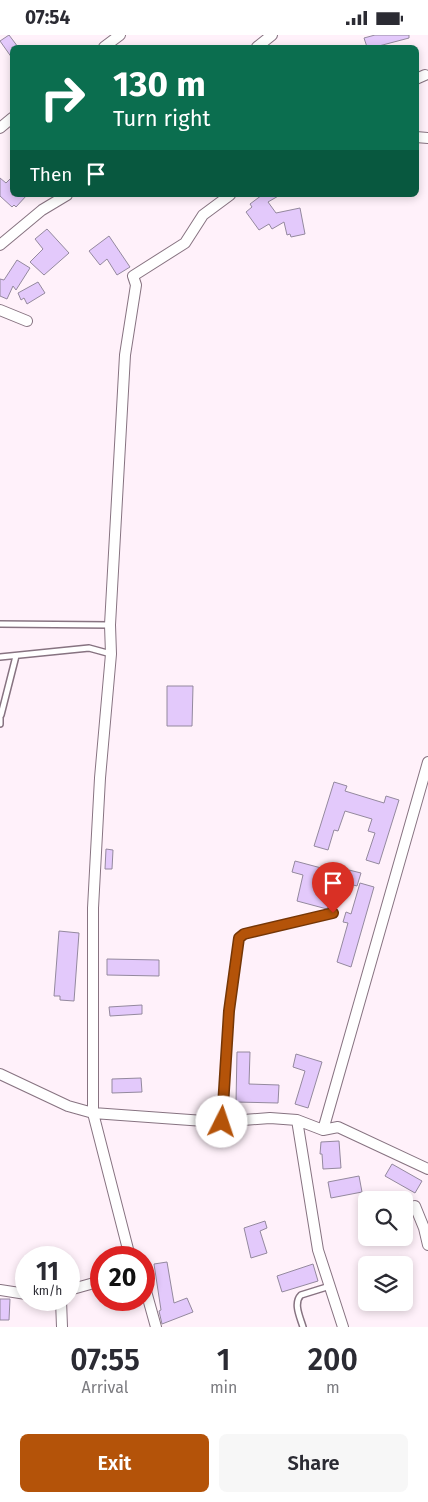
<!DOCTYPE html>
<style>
:root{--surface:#fff;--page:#f7f7f7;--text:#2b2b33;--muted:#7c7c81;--accent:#b45309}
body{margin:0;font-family:"Fira Sans",sans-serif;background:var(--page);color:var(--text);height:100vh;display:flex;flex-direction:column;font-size:19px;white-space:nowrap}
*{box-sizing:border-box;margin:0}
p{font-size:16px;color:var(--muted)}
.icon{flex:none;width:28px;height:28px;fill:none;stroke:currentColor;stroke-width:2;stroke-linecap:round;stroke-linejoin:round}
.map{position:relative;height:1292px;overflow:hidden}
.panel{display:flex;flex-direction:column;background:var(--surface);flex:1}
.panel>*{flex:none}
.guide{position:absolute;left:10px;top:10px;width:409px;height:152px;border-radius:8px;box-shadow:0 2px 8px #0003;background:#0b6e4f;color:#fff;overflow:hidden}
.buttons{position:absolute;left:358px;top:1156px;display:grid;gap:10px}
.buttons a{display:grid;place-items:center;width:55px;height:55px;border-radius:8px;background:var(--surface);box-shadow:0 2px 8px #0003;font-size:25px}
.speed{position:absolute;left:15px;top:1211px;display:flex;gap:10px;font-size:25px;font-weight:700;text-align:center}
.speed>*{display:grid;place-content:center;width:65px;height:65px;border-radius:50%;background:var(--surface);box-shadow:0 2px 8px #0003;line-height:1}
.speed small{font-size:12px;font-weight:400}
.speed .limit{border:8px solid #d22;background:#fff;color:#111}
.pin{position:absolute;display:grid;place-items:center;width:42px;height:42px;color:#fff;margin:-51px -21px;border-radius:50% 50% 50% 0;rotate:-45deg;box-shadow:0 0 5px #0007}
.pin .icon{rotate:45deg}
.me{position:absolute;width:55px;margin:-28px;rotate:4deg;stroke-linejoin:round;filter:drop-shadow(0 0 4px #0008)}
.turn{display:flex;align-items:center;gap:18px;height:105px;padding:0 20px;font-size:22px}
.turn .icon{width:65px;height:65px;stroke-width:2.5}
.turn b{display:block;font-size:35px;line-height:42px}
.then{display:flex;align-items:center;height:48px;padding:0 20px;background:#0003;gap:10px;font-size:19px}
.eta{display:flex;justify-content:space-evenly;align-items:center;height:85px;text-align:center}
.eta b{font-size:30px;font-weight:600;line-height:35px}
.primary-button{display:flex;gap:10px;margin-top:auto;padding:10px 20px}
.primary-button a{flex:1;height:58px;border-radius:8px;background:var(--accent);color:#fff;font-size:20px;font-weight:600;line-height:58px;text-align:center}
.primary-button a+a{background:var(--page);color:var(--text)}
.status{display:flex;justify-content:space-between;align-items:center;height:35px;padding:0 25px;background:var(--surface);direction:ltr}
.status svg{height:14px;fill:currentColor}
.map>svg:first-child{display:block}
</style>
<div class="status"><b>07:54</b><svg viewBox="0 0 49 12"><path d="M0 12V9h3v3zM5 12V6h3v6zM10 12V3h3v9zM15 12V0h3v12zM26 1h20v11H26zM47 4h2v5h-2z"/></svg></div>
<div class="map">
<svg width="428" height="1292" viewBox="0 0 428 1292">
<rect width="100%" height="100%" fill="#fff1fa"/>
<path fill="#e3c9fb" stroke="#94899e" d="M9 0 18 12H12V23L0 6Z
M375 0H409V3L375 12H367L364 3Z
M12 142V160H27L16 172 14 170 12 172 0 161V143L6 148Z
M262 160H280L268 167 276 178 300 173 305 199 291 202 290 199 287 200 284 187 272 194 269 189 259 195 246 177 252 172 250 169Z
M47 194 69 218 44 240 30 227 43 214 35 204Z
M109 201 130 232 117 240 107 224 100 230 89 216Z
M17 225 30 233 16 255 13 251 7 264 0 261V244L4 245Z
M38 247 45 258 27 269 24 263 21 265 18 258Z
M167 651H193L192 691H167Z
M334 747 347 751 345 756 384 768 386 761 399 765 379 829 366 825 375 798 368 796 372 784 345 776 338 796 334 795 328 815 314 811Z
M106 814 113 815 112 834H105Z
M295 826 325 834V837L337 841 327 874 297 866 303 840 292 837Z
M349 835 361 838 357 851 346 848Z
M360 848 374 852 351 932 337 927 348 888 343 887 346 877 351 879Z
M59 896 79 898 74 966 60 965V961H54Z
M107 924 159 925V941L107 940Z
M142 970V979L110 981 109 972Z
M237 1017H250L249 1049 279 1050 278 1068 236 1067Z
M296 1019 322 1027 308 1073 295 1069 305 1036 293 1032Z
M141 1043 142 1057 112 1058V1044Z
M339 1106 341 1133 323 1134 322 1119H320L321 1107Z
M392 1129 422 1146 415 1158 385 1141Z
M359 1141 362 1157 331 1163 328 1147Z
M265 1186 267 1193 260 1196 267 1218 251 1223 244 1193Z
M167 1227 174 1268 187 1263 193 1277 162 1289 159 1276 161 1275 154 1229Z
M313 1229 318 1246 282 1257 277 1241Z
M0 1264H10L9 1285H0Z"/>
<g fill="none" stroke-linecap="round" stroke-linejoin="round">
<defs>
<path id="service" d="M0 589 110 590
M0 622 89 613 111 619
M0 679V689
M1 680 16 621
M222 1086 229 976 239 903 244 899 333 878
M303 1292C300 1282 293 1268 301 1260L330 1251"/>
<path id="minor" d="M104 12 120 0
M257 12 272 0
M416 44 425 40
M0 93 12 83
M416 102 428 103
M0 210 42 175 67 160
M0 275 27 286
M0 1039 68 1071 93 1078 218 1087 270 1083 297 1085 323 1095 338 1092 428 1134
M297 1085 318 1215 343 1292
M323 1095 428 727
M415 1171 424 1193 428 1210
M130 1222 93 1078V873L100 743 111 619 110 590 125 320 136 250 133 241 185 208 203 180 230 160
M144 1249 156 1292
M0 1255 26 1259
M69 1255 101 1246
M61 1265 62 1292"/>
</defs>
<use href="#service" stroke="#877381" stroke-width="8"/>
<use href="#minor" stroke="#877381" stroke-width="12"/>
<use href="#service" stroke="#fff" stroke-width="5"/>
<use href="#minor" stroke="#fff" stroke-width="10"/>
</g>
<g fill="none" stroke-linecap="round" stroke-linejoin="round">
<defs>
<path id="route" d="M222 1087 229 976 239 903 244 899 333 878"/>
</defs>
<use href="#route" stroke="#753606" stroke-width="12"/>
<use href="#route" stroke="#b45309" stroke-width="9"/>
</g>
</svg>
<div class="buttons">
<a><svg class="icon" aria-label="search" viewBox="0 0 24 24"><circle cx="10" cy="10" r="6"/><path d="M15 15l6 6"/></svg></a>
<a><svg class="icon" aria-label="layers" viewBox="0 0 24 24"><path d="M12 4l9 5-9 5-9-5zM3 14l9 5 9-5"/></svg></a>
</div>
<div class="speed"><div>11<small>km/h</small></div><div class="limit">20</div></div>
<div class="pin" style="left:333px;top:878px;background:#d93025"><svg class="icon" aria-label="arrive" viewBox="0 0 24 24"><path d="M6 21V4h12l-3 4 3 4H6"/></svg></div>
<svg class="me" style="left:222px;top:1087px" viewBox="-20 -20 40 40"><circle r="19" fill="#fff"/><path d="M0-13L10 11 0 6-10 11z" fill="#b45309"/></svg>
<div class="guide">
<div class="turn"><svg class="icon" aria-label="right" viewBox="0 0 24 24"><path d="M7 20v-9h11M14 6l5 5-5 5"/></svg><div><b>130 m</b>Turn right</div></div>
<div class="then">Then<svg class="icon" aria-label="arrive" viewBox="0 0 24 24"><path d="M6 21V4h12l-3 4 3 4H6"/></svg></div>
</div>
</div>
<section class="panel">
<div class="eta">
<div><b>07:55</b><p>Arrival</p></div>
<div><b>1</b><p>min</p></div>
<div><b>200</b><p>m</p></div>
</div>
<div class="primary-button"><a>Exit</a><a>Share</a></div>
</section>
